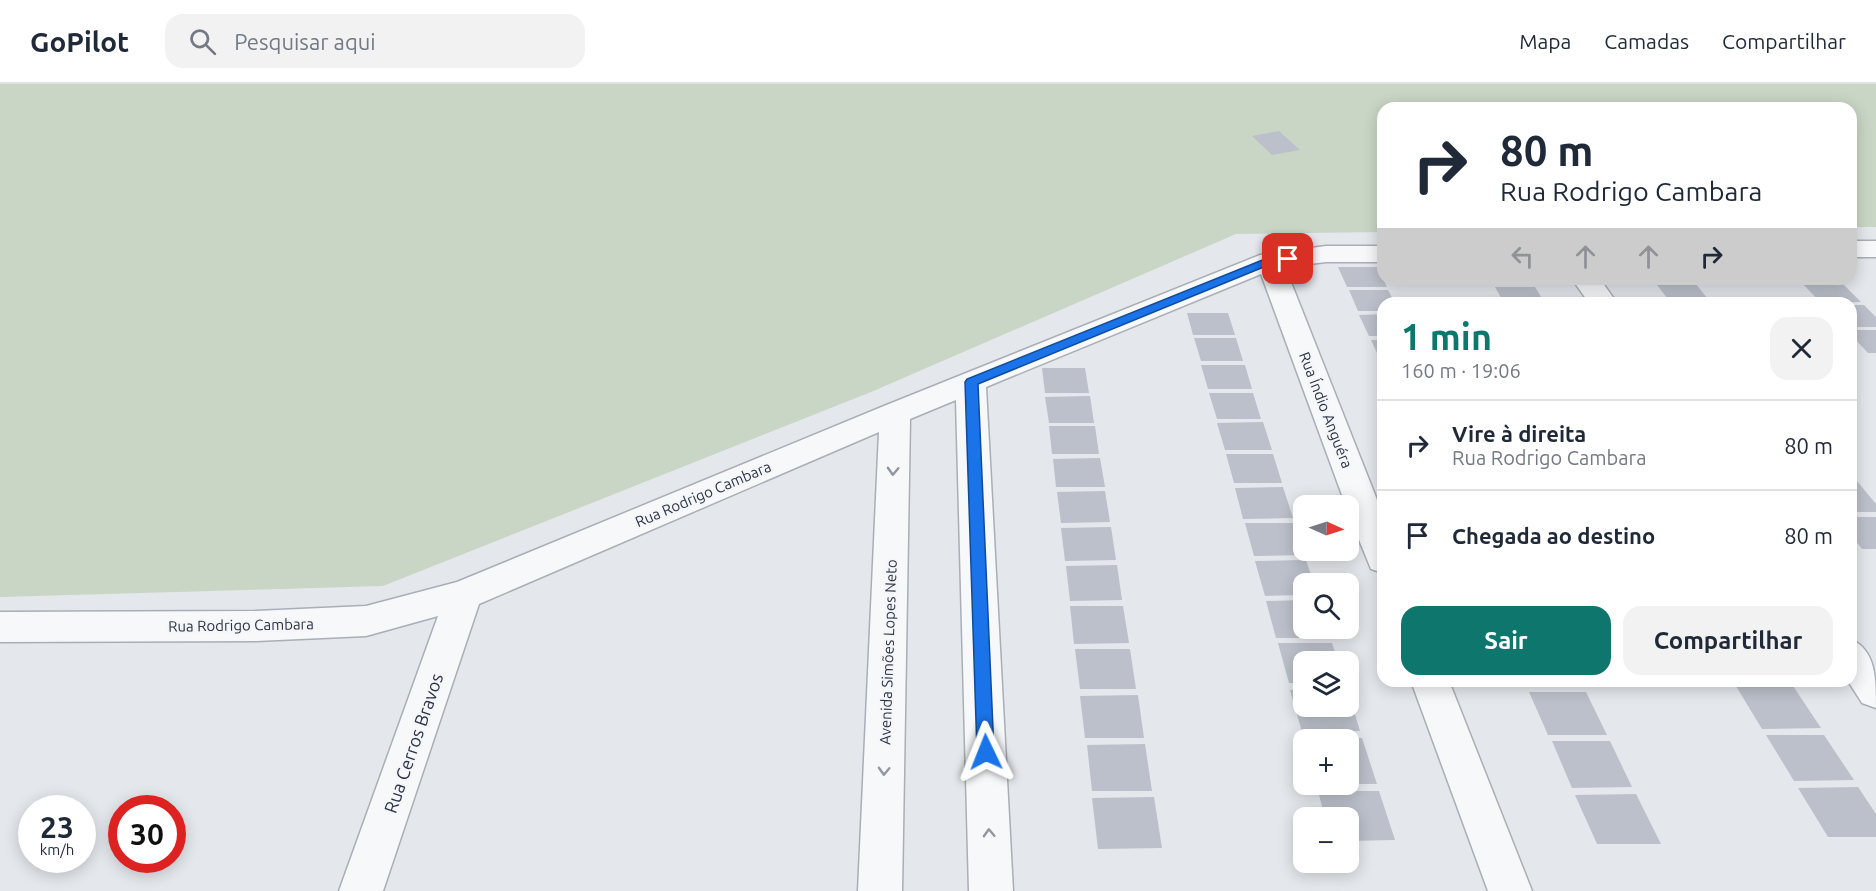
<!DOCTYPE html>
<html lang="pt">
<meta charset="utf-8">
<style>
:root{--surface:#fff;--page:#f2f2f3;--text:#1f2937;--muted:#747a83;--line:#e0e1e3;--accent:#0f766e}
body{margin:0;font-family:Ubuntu,sans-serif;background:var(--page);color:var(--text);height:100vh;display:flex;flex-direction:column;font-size:22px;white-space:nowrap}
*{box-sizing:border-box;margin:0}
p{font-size:20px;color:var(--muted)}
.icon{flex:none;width:33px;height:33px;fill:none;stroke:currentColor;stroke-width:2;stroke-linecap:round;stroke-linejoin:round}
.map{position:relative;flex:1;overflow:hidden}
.panel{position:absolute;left:1377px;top:213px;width:480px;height:390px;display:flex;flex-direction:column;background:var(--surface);border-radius:18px;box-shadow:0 3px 15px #0003}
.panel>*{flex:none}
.top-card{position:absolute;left:1377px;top:18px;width:480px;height:183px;border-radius:18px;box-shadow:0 3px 15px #0003;background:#fff;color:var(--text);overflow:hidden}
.needle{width:39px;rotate:93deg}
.tools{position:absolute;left:1293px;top:411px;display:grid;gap:12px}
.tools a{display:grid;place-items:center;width:66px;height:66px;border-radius:12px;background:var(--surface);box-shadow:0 3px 15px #0003;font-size:30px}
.speed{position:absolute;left:18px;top:711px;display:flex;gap:12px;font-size:30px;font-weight:700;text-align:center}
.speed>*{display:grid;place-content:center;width:78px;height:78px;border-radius:50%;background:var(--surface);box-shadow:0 3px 15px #0003;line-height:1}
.speed small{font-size:15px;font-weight:400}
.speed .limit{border:9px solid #d22;background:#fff;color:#111}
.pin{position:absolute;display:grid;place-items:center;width:51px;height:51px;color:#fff;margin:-26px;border-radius:12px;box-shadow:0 3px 9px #0006}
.me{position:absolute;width:66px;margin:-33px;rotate:358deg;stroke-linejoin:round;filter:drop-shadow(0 0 4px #0008)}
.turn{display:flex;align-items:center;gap:21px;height:126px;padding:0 24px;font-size:27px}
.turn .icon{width:78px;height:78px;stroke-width:2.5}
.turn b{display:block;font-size:42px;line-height:51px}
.lanes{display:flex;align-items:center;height:57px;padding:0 24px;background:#0003;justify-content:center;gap:30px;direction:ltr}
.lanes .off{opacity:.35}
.round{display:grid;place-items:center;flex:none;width:63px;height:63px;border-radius:18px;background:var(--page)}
.head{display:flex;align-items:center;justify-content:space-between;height:102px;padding:0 24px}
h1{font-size:36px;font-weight:700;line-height:45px;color:var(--accent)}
.button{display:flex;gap:12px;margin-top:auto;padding:12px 24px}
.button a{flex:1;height:69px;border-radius:18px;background:var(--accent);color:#fff;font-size:24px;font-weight:700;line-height:69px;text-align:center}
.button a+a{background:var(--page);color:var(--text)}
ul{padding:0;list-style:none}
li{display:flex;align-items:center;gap:18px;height:90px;padding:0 24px;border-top:2px solid var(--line)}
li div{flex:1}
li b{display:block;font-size:22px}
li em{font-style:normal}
header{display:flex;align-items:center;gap:36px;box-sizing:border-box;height:84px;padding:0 30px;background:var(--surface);border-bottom:2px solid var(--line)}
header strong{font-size:28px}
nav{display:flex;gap:33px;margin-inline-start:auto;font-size:21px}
.search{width:420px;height:54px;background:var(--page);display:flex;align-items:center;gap:15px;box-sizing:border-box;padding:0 21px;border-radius:18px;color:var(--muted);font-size:22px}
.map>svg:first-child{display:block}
</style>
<header>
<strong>GoPilot</strong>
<div class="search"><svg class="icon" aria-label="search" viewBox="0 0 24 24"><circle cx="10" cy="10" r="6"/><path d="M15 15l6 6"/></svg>Pesquisar aqui</div>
<nav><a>Mapa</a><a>Camadas</a><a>Compartilhar</a></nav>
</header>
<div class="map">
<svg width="1876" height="807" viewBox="0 0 1876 807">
<rect width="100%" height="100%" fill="#e4e7ec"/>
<path fill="#c9d6c5" d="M0 0H1876V143H1851V24H1383V148L1236 150 871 308 383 502 0 513Z"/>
<path fill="#bbc0ca" d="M1279 47 1300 66 1272 71 1252 52Z
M1338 183H1377L1387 203H1347Z
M1490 195H1530L1533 200H1493Z
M1652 195H1692L1694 198H1655Z
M1801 198H1841L1861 218 1821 219Z
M1696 200 1711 219H1671L1657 201Z
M1495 203H1535L1545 219H1504Z
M1349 206H1388L1395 219H1383V227H1358Z
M1851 221H1864L1876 233V243H1851Z
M1187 229H1228L1235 251H1193Z
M1383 230V252H1369L1359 231Z
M1851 246H1876V269H1868L1851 251Z
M1194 254H1236L1243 277H1201Z
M1371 256H1383V282Z
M1201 281H1245L1252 305H1208Z
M1042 284H1085L1089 309H1045Z
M1209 309H1253L1261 335H1217Z
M1090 312 1094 339H1049L1045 313Z
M1263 338 1272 366H1225L1217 339Z
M1049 342H1095L1099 370H1052Z
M1226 370H1273L1282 399H1234Z
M1100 374 1105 403H1056L1053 375Z
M1851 397H1857L1876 420V428H1851Z
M1283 403 1293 434 1243 435 1235 404Z
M1105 407 1110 438 1061 439 1057 408Z
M1851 433H1876V465H1862L1851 451Z
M1245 439H1295L1304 471 1254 472Z
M1111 443 1116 476 1065 477 1061 444Z
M1306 476 1314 500H1304V511L1265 512 1255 477Z
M1117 481 1122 516 1070 517 1066 482Z
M1304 516V544H1328L1331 554H1276L1266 517Z
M1070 522H1123L1129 559 1074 560Z
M1278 559H1332L1338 578H1304V599H1289Z
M1075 565H1130L1136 605H1080Z
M1524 597H1580L1583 602H1527Z
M1736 602H1793L1821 644 1762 645Z
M1304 605V622H1348L1349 611 1360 647 1302 648 1290 606Z
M1529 608H1586L1607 651H1548Z
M1138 611 1144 654H1085L1080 612Z
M1766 651H1824L1854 696 1794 697Z
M1348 654H1362L1377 700H1348Z
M1552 657H1610L1632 703 1572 704Z
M1145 660 1152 707H1092L1087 661Z
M1858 703 1876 730V753H1828L1798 704Z
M1318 707H1379L1395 756 1348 757V734H1325Z
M1636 710 1661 760H1597L1575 711Z
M1154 713 1162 764 1098 765 1092 714Z"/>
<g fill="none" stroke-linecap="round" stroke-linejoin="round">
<defs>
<path id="minor" d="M1851 157H1876V173H1851Z
M1326 162H1383V178H1326L1285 183 1383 431V489L1371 485 1348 429V422H1346L1261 190 986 303 1013 807H969L956 316 910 335 902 807H858L879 348 479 520 383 807H339L438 532 366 552 256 557 0 558V528L256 527 366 522 457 498 884 322 1260 171Z
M1572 195H1600L1617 219H1589Z
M1851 555C1876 567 1876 594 1876 624L1862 619 1848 597H1851Z
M1411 597H1449L1532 807H1488Z"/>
</defs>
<use href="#minor" stroke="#a9aeb7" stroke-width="3"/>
<use href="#minor" fill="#f7f8fa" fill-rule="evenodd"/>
</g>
<defs><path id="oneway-chevron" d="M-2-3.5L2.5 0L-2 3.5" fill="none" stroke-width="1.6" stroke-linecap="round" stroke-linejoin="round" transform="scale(1.5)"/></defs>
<g stroke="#9196a0">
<use href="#oneway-chevron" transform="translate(893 387) rotate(92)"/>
<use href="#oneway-chevron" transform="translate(884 687) rotate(92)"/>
<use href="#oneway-chevron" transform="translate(989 749) rotate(-92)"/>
</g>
<path fill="#1a73e8" stroke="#114b97" stroke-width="1.5" d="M1288 171 1293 175 1292 177 1271 180 978 300 994 668 992 673 986 676 980 673 977 668 965 298 967 295 1265 175Z"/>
<g text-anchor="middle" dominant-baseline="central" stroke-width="4.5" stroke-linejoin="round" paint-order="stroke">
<g font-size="15" fill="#2b3445" stroke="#f4f6f9">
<text transform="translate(1326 326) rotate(69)">Rua Índio Anguéra</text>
<text transform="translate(703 410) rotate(-23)">Rua Rodrigo Cambara</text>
<text transform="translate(241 541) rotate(-1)">Rua Rodrigo Cambara</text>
<text transform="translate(888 568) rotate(-88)">Avenida Simões Lopes Neto</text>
</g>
<g font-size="18" fill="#2b3445" stroke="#f4f6f9">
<text transform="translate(413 659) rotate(-71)">Rua Cerros Bravos</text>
</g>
</g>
</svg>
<div class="tools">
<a><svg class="needle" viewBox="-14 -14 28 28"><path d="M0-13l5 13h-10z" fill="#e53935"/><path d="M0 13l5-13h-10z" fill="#747a83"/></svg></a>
<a><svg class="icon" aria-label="search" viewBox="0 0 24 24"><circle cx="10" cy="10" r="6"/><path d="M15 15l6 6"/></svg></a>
<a><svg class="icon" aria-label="layers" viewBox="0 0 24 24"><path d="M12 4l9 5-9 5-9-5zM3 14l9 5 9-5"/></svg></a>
<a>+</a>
<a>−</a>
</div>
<div class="speed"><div>23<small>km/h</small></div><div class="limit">30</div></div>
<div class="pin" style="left:1288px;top:175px;background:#d93025"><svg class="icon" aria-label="arrive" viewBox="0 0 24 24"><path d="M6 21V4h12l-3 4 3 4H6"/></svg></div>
<svg class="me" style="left:986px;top:668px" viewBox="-20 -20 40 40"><path d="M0-17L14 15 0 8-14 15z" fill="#1a73e8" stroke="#fff" stroke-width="4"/></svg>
<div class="top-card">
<div class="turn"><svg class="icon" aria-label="right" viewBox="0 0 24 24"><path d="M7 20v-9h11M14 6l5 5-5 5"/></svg><div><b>80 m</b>Rua Rodrigo Cambara</div></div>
<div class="lanes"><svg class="icon off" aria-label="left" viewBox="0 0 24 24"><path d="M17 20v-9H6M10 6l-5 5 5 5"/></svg><svg class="icon off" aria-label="ahead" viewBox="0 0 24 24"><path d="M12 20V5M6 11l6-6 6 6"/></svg><svg class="icon off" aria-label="ahead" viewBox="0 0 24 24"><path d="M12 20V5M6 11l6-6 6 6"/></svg><svg class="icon" aria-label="right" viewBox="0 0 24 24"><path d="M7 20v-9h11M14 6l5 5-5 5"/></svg></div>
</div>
<section class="panel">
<div class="head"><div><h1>1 min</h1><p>160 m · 19:06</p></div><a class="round"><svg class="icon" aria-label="close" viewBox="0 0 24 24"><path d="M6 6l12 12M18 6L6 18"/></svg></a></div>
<ul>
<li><svg class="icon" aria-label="right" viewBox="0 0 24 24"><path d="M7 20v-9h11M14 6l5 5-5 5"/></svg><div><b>Vire à direita</b><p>Rua Rodrigo Cambara</p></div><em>80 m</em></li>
<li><svg class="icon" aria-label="arrive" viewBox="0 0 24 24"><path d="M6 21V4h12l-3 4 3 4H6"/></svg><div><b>Chegada ao destino</b></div><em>80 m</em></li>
</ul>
<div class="button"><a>Sair</a><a>Compartilhar</a></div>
</section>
</div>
